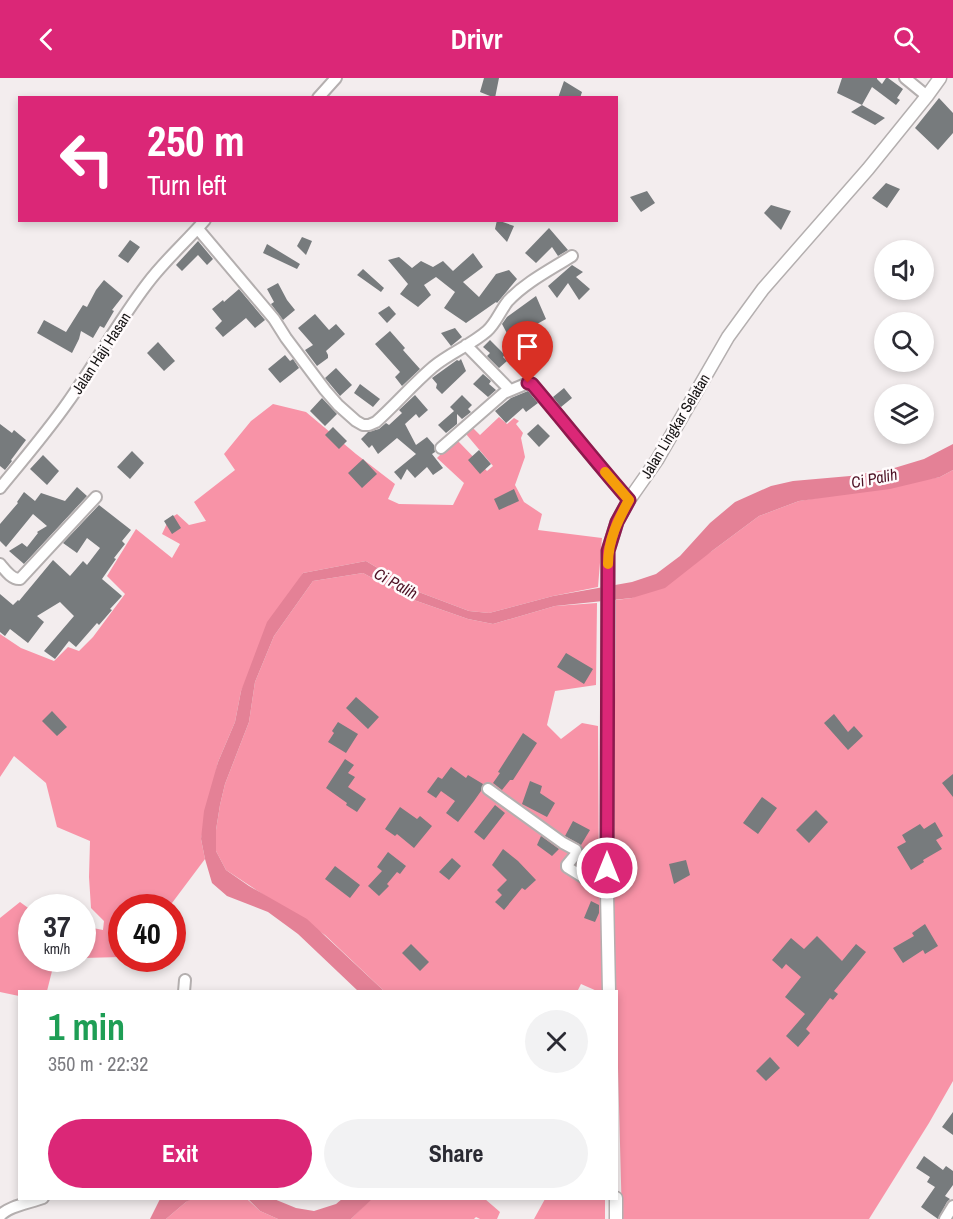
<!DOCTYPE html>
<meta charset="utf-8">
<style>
:root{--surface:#fff;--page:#f2f2f3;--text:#2b2b33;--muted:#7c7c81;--accent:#db2777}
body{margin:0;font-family:"Archivo Narrow",sans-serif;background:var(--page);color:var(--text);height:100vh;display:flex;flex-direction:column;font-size:22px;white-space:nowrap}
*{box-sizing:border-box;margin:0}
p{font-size:20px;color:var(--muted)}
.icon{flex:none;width:33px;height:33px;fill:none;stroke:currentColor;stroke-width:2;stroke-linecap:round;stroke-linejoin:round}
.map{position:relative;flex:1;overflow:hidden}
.drawer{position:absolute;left:18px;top:912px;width:600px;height:210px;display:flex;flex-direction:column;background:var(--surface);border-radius:0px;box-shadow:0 3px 9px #0003}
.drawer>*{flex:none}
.banner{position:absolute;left:18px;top:18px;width:600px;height:126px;border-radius:0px;box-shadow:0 3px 9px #0003;background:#db2777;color:#fff;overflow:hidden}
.fabs{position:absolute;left:874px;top:162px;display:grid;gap:12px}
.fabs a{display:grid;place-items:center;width:60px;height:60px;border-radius:50%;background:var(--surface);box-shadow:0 3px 9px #0003;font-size:30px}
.speed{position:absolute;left:18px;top:816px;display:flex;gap:12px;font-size:30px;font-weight:700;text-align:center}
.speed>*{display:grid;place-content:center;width:78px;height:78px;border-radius:50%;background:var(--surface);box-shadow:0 3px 9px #0003;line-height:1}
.speed small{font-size:15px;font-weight:400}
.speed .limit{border:9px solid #d22;background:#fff;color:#111}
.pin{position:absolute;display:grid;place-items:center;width:51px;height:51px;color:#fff;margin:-62px -26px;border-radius:50% 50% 50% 0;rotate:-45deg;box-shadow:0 0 6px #0007}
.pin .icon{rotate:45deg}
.me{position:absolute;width:66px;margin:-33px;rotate:0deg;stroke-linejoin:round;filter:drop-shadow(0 0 4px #0008)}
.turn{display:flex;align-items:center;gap:21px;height:126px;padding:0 30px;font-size:27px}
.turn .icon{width:78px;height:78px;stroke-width:2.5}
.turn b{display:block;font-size:42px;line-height:51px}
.round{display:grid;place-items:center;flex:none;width:63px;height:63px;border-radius:32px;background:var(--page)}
.head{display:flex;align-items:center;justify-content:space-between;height:102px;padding:0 30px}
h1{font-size:36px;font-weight:800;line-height:45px;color:#1e9e55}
.primary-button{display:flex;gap:12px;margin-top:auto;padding:12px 30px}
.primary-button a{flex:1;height:69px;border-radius:36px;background:var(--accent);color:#fff;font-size:24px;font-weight:800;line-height:69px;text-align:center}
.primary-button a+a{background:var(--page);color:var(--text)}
header{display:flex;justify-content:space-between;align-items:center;height:78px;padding:0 30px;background:var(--accent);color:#fff;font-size:27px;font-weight:800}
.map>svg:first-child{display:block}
</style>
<header><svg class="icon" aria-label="back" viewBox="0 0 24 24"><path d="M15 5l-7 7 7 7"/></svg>Drivr<svg class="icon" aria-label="search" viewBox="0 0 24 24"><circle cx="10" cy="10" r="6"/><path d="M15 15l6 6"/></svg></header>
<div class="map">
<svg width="953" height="1141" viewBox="0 0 953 1141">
<rect width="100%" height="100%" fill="#f3edee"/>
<path fill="#f893a7" d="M273 326 306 334 356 376 395 406 388 421 399 426 453 427 464 405 437 380 456 361 487 393 493 388 466 356 473 350 480 357 499 339 507 346 514 340 519 343 516 346 523 355 521 360 525 379 515 407 524 424 542 436 538 452 602 460 598 509 553 518 489 535 469 533 416 513 366 483 303 495 241 613 235 644 218 684 201 761 205 781 169 829 122 830 121 879 83 880V848L103 852 104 843 91 830 89 799 90 763 57 749 46 705 14 678 0 699V556L21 570 54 583 68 569 79 573 93 559 125 516 107 498 136 451 172 480 180 466 162 456 169 441 177 436 189 447 206 443 194 424 235 392 224 376 251 343Z
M953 392V1003L929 1045 869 1141H622L616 914H615L613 825 616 522 632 520 712 473 759 438 799 423 940 399Z
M363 495 411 521 468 541 493 546 555 528 597 525 596 607 555 613 547 647 561 661 582 645 598 648 599 804 604 913H597L581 906 577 914 384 913 325 857 226 792 216 773V752L220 727 225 706 249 644 255 604 274 558 313 503Z
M20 824 31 832 32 880 77 881H55L47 913 20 914 19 918 0 914V840Z
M192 1120 247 1121 260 1133 278 1141H166L186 1124Z
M372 1120 485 1121 500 1134 497 1141H480L476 1139 474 1141H351Z
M545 1121H605V1141H534Z"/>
<path fill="#e48196" d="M953 366V392L940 399 890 411 799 423 759 438 712 473 665 510 632 520 555 528 493 546 468 541 411 521 363 495 313 503 274 558 255 604 249 644 225 706 220 727 216 752V773L226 792 249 808 307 841 384 913H358L298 856 268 834 227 818 212 805 205 781 201 761 204 733 218 684 235 644 241 613 267 544 303 495 366 483 416 513 469 533 489 535 553 518 632 504 656 496 680 478 710 445 735 424 771 408 793 403 850 398 891 391 924 381Z
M160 1121V1120L192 1121 186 1124 166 1141H150Z
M248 1121H274L296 1130 314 1133 336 1126 342 1121H372L351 1141H278L260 1133Z"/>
<path fill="#777b7d" d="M484 0H499L495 20 480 14Z
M842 0H877V1L882 6 886 0H888L903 11 897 20 900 22 896 27 872 9 862 27 837 15Z
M564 3 582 14 580 20H558Z
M939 20 953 35V55L938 72 915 50Z
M862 27 885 40 875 47 851 34Z
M886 105 900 111 887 130 872 120Z
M647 113 655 125 641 134 630 119Z
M771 127 791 133 781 152 764 135Z
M497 142 514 148 507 164 495 151Z
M549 150 568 172 558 178 552 169 536 185 525 175Z
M302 159 312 163 306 177 297 168Z
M130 162 140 169 128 185 118 178Z
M198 163 213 181 207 187 198 177 182 193 176 187Z
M267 166 300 186 297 191 263 175Z
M473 175 483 189 463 204 479 219 496 196 509 192 517 201 497 225 496 224 466 245 444 230 455 214 436 199 424 207 431 217 418 229 400 216 408 206 388 182 399 179 412 190 421 183 433 189 443 183 453 193Z
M572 187 583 194 576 199 590 211 579 222 568 205 557 220 548 208Z
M363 191 384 210 381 214 357 197Z
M104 202 123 218 112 232 114 233 104 250 100 248 93 260 81 253 79 261 72 275 37 255 44 242 66 254 83 227 87 229 96 212Z
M278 205 287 222 295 232 283 242 271 226 274 224 267 211Z
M239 211 265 242 255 250 246 240 223 259 215 250 222 243 212 231 223 222 224 224Z
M536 218 546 241 510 261 502 246 507 239Z
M389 228 396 236 387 245 378 235Z
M315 236 329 252 336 246 345 256 326 273 328 277V280L317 288 305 272 313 267 298 250Z
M455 250 462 259 451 268 441 255Z
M390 253 405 270 403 272 420 291 402 308 395 299 400 294 375 266Z
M490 262 505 277 503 279 507 283 499 290 487 278 490 275 483 269Z
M158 264 175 283 164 293 147 275Z
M285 277 290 283 293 281 299 290 280 305 268 291Z
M457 282 459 283 461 281 466 293 442 316 436 310 437 306 432 300Z
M336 290 352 307 340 318 325 300Z
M483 296 491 303 489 306 496 312 488 319 473 306Z
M360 306 380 321 373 329 354 315Z
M564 310 572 320 561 329 553 319Z
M528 313 538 325 526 334 523 330 506 345 495 333 511 320Z
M415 317 428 332 419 340 416 336 405 346 416 367 427 359 434 367 435 374 432 376 443 390 433 397 427 389 415 400 407 391 401 402 394 394 416 376 397 360 378 376 372 367 369 370 361 361 368 354 379 351 386 345 389 347 402 335 399 332Z
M462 317 472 327 468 331 471 334 462 341 457 336V346L446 355 438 347 454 333 450 329Z
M322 320 337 336 325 348 310 333Z
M0 346 12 355 14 352 26 362 11 382 12 383 5 392 0 388Z
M538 346 550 358 539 369 527 356Z
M333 349 347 363 339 371 325 357Z
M479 372 491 386 480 396 468 382Z
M132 373 144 385 130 401 117 389Z
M43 377 59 393 47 407 30 391Z
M363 381 377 396 362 410 348 395Z
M77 409 87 418 24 486 9 473 22 465 27 469 38 455 37 454 47 448 33 436 6 469 0 463V446L18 425 17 424 24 414 35 423 41 415 65 423Z
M514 411 519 423 499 432 494 421Z
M99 427 131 452 122 463 125 466 114 480 116 481 102 501 122 518 110 531 112 532 99 547 97 545 76 569 69 563 55 581 44 573 74 538 60 524 37 538 44 544 28 565 10 551 5 558 0 554V516L13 527 18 522 19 523 53 482 70 498 83 483 87 487 100 470 87 460 77 475 63 465Z
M173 437 181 450 172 456 164 443Z
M566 575 593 591 584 606 557 589Z
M356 619 379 639 368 651 346 630Z
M52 633 67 649 57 658 42 643Z
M834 636 848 654 854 648 863 658 848 672 824 645Z
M338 644 358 656 346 675 328 664 334 655 332 653Z
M523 655 537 665 513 702H510L502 712 493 705 500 695 498 694Z
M345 681 354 687 348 695 355 699 348 709 366 721 357 734 346 727 347 725 326 710Z
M451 689 466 700 468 697 483 706 481 713 474 723 458 744 446 735 455 723 441 713 436 720 427 714 438 699 442 701Z
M953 696V719L942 705Z
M530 703 542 708 540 715 555 725 547 739 522 726Z
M762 719 777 730 758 756 743 745Z
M495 727 505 735 484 762 474 754Z
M400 729 417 741 420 738 432 748 414 770 397 756 395 758 385 751Z
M816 732 828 744 809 765 796 752Z
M573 743 590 752 581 767 565 758Z
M935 744 943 758 936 762 942 771 923 782 924 784 911 792 897 769 906 764 902 757 920 746 924 751Z
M541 758 559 771 552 778 537 767Z
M503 771 518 783 536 802 525 812 522 810 504 832 495 824 502 817 497 812 507 802 492 787Z
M388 774 406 788 400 796 397 794 387 806 389 808 379 818 368 808 382 793 377 789Z
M452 780 461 788 449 802 439 794Z
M686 782 690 797 674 806 669 786Z
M335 788 360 807 350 820 325 801Z
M591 823 599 827V835L595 844 584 840Z
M925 846 938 868 925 876 923 872 903 885 893 870 914 858 912 855Z
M817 858 842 883 856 866 866 874 834 913 838 916 833 922 830 920 806 951 810 955 798 969 786 958 805 936 785 919 801 899 786 886 782 891 772 882 791 860 804 871Z
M411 866 429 884 420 893 402 875Z
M770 979 780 990 766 1003 756 993Z
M953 1034V1057L942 1049Z
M924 1078 943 1092 946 1088 953 1093V1107L945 1118 950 1121 947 1124 938 1141 921 1129 935 1109 927 1104 930 1099 916 1090Z"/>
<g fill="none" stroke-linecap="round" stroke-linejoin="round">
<defs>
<path id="minor" d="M905 0 927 18
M318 20 336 0
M198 151 274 241 286 260 325 312 338 327 356 343 363 347H369L376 344C396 326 413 306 433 289 450 275 471 267 487 253 496 245 500 233 508 223 526 204 550 192 572 178
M466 267 510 312
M441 370 504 315 528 305 532 306C565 345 596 384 629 422
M0 410C23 382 47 354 68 324 95 286 118 244 147 206 164 183 186 164 205 142
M0 486C5 492 12 502 20 501L96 419
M488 711 563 765 576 772 577 775 567 787V789L607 814
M184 914 185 902
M0 1138C8 1128 30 1125 43 1120
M945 1141 953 1128"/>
<path id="tertiary" d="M609 914 607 814 608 473 617 444 629 422 657 382 728 259 763 211 868 91 927 18 940 0
M616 1141V1120"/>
</defs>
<use href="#minor" stroke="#b4afaf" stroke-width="14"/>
<use href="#tertiary" stroke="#b4afaf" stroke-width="15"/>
<use href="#minor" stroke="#fff" stroke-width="10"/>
<use href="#tertiary" stroke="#fff" stroke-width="12"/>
</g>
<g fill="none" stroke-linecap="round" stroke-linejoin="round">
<defs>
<path id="route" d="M528 305 532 306C565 345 596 384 629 422L617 444 608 473 607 790"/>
</defs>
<use href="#route" stroke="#8e194d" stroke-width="15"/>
<use href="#route" stroke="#db2777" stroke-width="10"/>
<path stroke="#f59e0b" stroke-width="10" d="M605 394 629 422C618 442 608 462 608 486"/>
</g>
<g text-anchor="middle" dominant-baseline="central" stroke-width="5" stroke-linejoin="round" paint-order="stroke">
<g font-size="15" fill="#141212" stroke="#fffbfc">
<text transform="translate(101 275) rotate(-57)">Jalan Haji Hasan</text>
<text transform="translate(675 348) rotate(-59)">Jalan Lingkar Selatan</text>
</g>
<g font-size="16" font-style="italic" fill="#4d1023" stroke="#fffbfc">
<text transform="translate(874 400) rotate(-11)">Ci Palih</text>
<text transform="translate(396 505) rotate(29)">Ci Palih</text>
</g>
</g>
</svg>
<div class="fabs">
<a><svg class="icon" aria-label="sound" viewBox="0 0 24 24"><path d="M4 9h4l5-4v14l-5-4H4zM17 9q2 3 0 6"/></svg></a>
<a><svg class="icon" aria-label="search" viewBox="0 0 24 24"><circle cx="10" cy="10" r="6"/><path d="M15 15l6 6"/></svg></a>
<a><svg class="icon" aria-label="layers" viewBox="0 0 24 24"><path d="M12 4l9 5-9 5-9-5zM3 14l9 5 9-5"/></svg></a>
</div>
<div class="speed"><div>37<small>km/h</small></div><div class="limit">40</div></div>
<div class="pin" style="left:528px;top:305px;background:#d93025"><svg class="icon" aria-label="arrive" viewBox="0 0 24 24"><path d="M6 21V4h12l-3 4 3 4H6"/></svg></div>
<svg class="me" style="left:607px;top:790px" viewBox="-20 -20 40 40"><circle r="17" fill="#db2777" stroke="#fff" stroke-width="3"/><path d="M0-11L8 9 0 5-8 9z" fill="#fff"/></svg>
<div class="banner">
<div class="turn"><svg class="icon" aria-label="left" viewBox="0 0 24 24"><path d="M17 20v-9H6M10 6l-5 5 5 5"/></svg><div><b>250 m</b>Turn left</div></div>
</div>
<section class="drawer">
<div class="head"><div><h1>1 min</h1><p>350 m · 22:32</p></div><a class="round"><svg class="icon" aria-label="close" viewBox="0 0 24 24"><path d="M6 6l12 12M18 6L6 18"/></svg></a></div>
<div class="primary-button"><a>Exit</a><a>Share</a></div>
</section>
</div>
